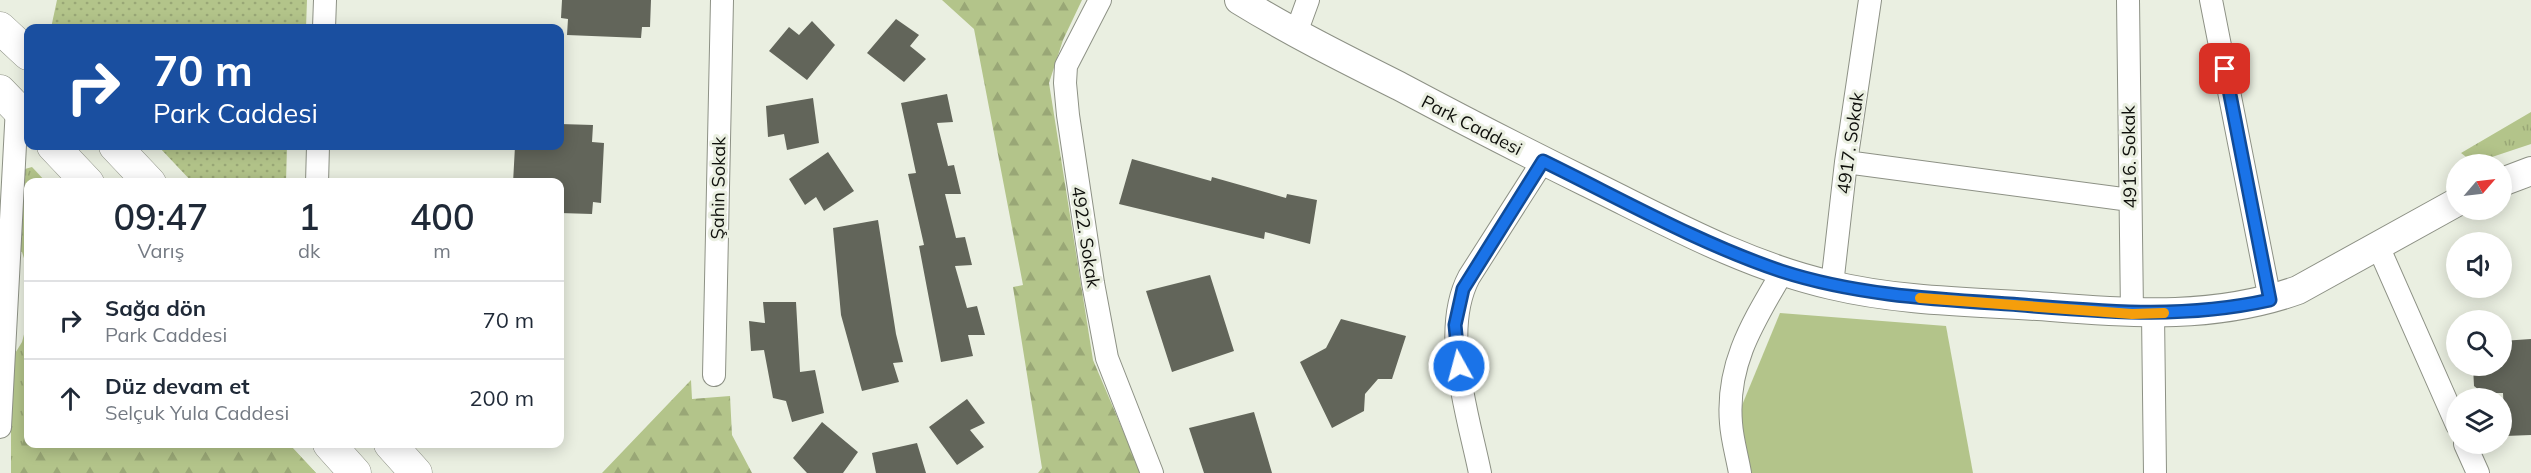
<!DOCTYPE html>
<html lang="tr">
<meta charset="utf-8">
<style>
:root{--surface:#fff;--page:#f6f6f7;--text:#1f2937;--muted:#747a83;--line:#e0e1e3}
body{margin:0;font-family:Mulish,sans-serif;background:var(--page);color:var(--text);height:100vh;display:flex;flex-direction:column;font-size:22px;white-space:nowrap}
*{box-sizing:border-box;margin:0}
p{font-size:20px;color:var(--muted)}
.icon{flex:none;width:33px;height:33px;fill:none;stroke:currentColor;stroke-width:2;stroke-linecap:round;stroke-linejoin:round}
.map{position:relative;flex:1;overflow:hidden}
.side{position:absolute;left:24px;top:178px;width:540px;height:270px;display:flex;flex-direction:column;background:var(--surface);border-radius:12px;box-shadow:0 3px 15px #0003}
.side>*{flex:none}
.guide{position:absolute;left:24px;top:24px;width:540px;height:126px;border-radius:12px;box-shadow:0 3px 15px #0003;background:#1a4fa0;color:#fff;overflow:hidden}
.needle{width:39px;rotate:62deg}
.buttons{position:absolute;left:2446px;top:154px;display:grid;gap:12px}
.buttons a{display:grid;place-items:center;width:66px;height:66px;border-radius:50%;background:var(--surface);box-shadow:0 3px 15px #0003;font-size:30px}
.pin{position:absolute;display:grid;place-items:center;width:51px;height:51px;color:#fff;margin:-26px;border-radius:12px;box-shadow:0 3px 9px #0006}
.me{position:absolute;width:66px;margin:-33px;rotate:353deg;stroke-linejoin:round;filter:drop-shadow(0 0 4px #0008)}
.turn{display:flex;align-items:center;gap:21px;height:126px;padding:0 30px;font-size:27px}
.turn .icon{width:78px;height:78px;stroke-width:2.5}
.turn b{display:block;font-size:42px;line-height:51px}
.eta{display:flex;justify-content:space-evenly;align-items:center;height:102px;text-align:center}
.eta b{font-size:36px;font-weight:600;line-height:42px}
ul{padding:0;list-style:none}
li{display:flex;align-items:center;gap:18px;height:78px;padding:0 30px;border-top:2px solid var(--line)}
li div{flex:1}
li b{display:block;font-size:22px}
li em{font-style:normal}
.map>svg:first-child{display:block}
</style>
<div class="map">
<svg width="2531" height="473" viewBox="0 0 2531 473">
<defs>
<pattern id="grass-tufts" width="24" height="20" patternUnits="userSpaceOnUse" patternTransform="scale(1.5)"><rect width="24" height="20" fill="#b3c48a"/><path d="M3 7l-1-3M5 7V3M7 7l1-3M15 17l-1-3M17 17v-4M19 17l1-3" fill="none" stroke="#99a776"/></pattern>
<pattern id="forest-firs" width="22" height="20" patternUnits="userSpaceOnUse" patternTransform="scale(1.5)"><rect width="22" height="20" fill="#b3c48a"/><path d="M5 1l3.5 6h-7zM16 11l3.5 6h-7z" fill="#99a776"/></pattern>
<pattern id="park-dots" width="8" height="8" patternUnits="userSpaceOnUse" patternTransform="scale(1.5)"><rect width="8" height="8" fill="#b3c48a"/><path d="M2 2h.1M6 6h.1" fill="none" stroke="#99a776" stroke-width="1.8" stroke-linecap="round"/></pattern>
</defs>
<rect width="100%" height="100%" fill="#eaefe1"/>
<path fill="url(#grass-tufts)" d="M2531 112V144L2474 163 2461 153Z
M32 167 47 183H28V271L22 252 16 251 21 170Z
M28 319V444H289L316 473H11V360L22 342Z"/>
<path fill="url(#forest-firs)" d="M942 0H1082L1063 40 1049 83 1093 360 1141 473H1038L1042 468 1013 287 1023 285 974 29Z
M691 380 692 399 730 396 732 435 752 473H602Z
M28 426V444H289L316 473H13Z"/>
<path fill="url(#park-dots)" d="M57 0H307L306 28H51Z
M158 146H287L286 183H193Z"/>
<path fill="#b3c48a" d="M1780 313 1946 326 1973 473H1750L1738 415Z"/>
<path fill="#62655a" d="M562 0H651L650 27H642L641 38 567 35 568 19 561 18Z
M896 19 919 35 910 46 926 59 904 82 867 53Z
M812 21 835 45 807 80 769 51 789 27 799 35Z
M947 94 953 122 937 123 948 166 954 165 961 194H945L956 238 965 237 972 265 955 266 967 308 977 306 985 335H968L973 356 941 362 919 246 924 245 908 174 916 173 901 103Z
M813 98 819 143 787 150 784 134 768 137 766 106Z
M560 124 593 125 592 142 604 143 601 203 593 202 592 214 560 213V183H513L515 146H560Z
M828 152 854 191 824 211 816 197 805 205 789 179Z
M1132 159 1211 181 1212 177 1286 198 1287 194 1317 200 1310 244 1265 232 1264 239 1119 204Z
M878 220 896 334 903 362 893 363 899 382 862 391 841 315 833 228Z
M1210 275 1234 351 1172 372 1146 291Z
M763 302H796L800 372 815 370 824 413 792 422 786 401 773 398 764 350 751 351 749 321 765 323Z
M1341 319 1406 336 1392 379H1378L1365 394 1364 411 1332 428 1300 362 1326 348Z
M2531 339V435L2505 436 2503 393H2483L2474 386 2473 366H2502V341Z
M967 399 985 423 970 430 984 447 957 465 929 427Z
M1254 412 1272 473H1204L1189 428Z
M822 422 858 452 843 473H807L793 458Z
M917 443 926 473H876L872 453Z"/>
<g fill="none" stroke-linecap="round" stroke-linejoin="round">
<defs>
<path id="minor" d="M1100 0 1066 66 1065 83 1068 115 1093 283 1107 358 1152 473
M2128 0 2132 313
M2211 0 2270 300
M324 28 325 0
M1296 33 1308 0
M1846 162 2130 200
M317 183 318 146
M2378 246 2457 425
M1832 285 1846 162 1870 0
M2153 314 2155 473
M714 375 722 0
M0 427 17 107
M2465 444 2478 473
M1480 473C1468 414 1440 332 1469 277L1543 161
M1740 473C1737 456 1732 439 1731 423 1726 363 1754 321 1783 271"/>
<path id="tertiary" d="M1239 0C1291 32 1345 59 1399 86 1461 119 1523 151 1586 182 1666 221 1744 265 1831 285 1902 302 1979 302 2051 307 2135 314 2217 319 2298 290L2457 202
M2502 182 2531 171"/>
<path id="secondary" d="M0 28 28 54
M0 91 28 120
M53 146 88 183
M115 146 150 183
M329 444 355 473
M390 444 416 473"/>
</defs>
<use href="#minor" stroke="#8d9185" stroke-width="24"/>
<use href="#tertiary" stroke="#8d9185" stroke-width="30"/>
<use href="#secondary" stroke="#8d9185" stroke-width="33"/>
<use href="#minor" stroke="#fff" stroke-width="22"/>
<use href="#tertiary" stroke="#fff" stroke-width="28"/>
<use href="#secondary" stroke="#fff" stroke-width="32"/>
</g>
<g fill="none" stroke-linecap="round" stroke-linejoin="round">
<defs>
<path id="route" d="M1459 366 1455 325 1463 289 1543 161C1621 199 1698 243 1781 271 1855 295 1932 299 2009 304 2100 311 2179 320 2270 300L2225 69"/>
</defs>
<use href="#route" stroke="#114b97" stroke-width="15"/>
<use href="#route" stroke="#1a73e8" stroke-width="10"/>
<path stroke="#f59e0b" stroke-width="10" d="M1920 298 2132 314 2164 313"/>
</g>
<g text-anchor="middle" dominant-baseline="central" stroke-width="6" stroke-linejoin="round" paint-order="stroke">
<g font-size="18" fill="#0e0f0b" stroke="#eaefe1">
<text transform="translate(1472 125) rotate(27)">Park Caddesi</text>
<text transform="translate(1850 143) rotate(-82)">4917. Sokak</text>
<text transform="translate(2129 157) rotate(-91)">4916. Sokak</text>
<text transform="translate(718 188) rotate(-89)">Şahin Sokak</text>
<text transform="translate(1086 237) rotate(81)">4922. Sokak</text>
</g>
</g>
</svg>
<div class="buttons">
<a><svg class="needle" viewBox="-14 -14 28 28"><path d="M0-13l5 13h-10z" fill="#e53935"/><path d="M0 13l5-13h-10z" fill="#747a83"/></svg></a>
<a><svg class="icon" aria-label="sound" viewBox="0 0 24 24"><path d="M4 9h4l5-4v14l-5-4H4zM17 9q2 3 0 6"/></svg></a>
<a><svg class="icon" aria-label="search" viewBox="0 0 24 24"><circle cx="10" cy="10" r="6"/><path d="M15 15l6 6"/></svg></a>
<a><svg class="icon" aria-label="layers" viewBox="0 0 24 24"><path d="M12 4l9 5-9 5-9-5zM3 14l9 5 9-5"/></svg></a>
</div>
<div class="pin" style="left:2225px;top:69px;background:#d93025"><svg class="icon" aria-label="arrive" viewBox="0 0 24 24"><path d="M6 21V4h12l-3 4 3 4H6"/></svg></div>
<svg class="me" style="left:1459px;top:366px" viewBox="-20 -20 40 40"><circle r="17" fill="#1a73e8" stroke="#fff" stroke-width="3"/><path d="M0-11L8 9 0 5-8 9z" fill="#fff"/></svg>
<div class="guide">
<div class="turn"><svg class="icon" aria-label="right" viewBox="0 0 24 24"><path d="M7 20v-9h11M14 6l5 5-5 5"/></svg><div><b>70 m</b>Park Caddesi</div></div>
</div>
<section class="side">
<div class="eta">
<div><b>09:47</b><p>Varış</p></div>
<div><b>1</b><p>dk</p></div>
<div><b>400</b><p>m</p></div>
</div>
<ul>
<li><svg class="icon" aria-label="right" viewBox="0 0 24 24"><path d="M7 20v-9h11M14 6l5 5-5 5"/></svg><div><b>Sağa dön</b><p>Park Caddesi</p></div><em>70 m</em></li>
<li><svg class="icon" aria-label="ahead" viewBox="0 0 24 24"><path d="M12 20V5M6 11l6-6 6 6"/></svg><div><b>Düz devam et</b><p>Selçuk Yula Caddesi</p></div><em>200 m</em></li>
</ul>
</section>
</div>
